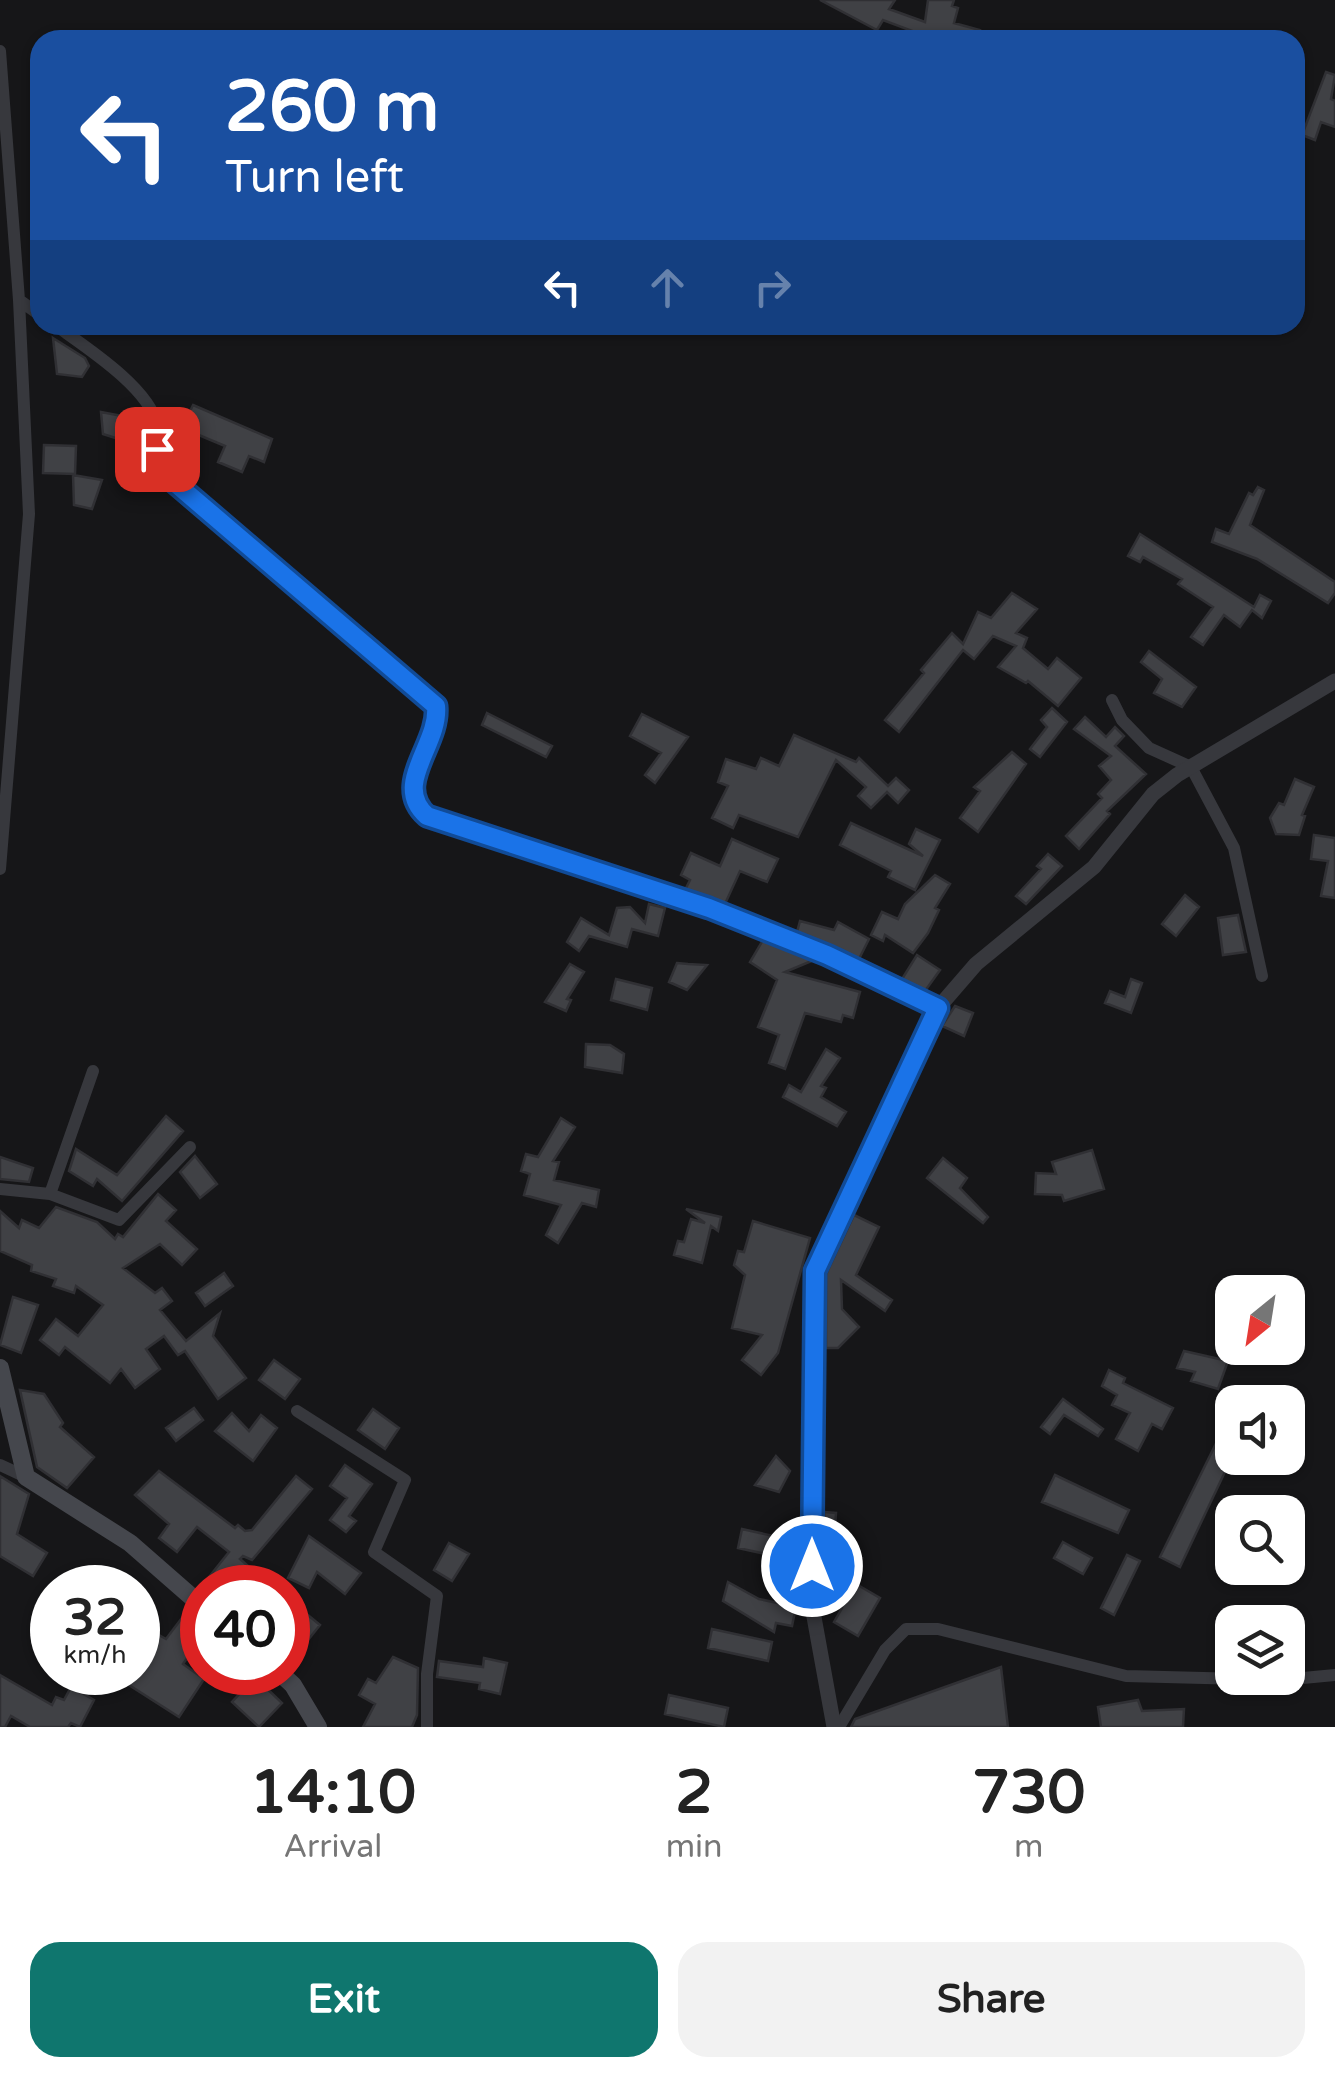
<!DOCTYPE html>
<style>
:root{--surface:#fff;--page:#f2f2f2;--text:#222;--muted:#767676;--accent:#0f766e}
body{margin:0;font-family:"Varela Round",sans-serif;background:var(--page);color:var(--text);height:100vh;display:flex;flex-direction:column;font-size:38px;white-space:nowrap}
*{box-sizing:border-box;margin:0}
p{font-size:32px;color:var(--muted)}
.icon{flex:none;width:55px;height:55px;fill:none;stroke:currentColor;stroke-width:2;stroke-linecap:round;stroke-linejoin:round}
.map{position:relative;height:1727px;overflow:hidden}
.side{display:flex;flex-direction:column;background:var(--surface);flex:1}
.side>*{flex:none}
.banner{position:absolute;left:30px;top:30px;width:1275px;height:305px;border-radius:30px;box-shadow:0 2px 8px #0004;background:#1a4fa0;color:#fff;overflow:hidden}
.needle{width:65px;rotate:210deg}
.buttons{position:absolute;left:1215px;top:1275px;display:grid;gap:20px}
.buttons a{display:grid;place-items:center;width:90px;height:90px;border-radius:20px;background:var(--surface);box-shadow:0 2px 8px #0004;font-size:50px}
.speed{position:absolute;left:30px;top:1565px;display:flex;gap:20px;font-size:50px;font-weight:700;text-align:center}
.speed>*{display:grid;place-content:center;width:130px;height:130px;border-radius:50%;background:var(--surface);box-shadow:0 2px 8px #0004;line-height:1}
.speed small{font-size:25px;font-weight:400}
.speed .limit{border:15px solid #d22;background:#fff;color:#111}
.pin{position:absolute;display:grid;place-items:center;width:85px;height:85px;color:#fff;margin:-42px;border-radius:20px;box-shadow:0 5px 15px #0006}
.me{position:absolute;width:110px;margin:-55px;rotate:0deg;stroke-linejoin:round;filter:drop-shadow(0 0 8px #0008)}
.turn{display:flex;align-items:center;gap:35px;height:210px;padding:0 30px;font-size:45px}
.turn .icon{width:130px;height:130px;stroke-width:2.5}
.turn b{display:block;font-size:70px;line-height:85px}
.lanes{display:flex;align-items:center;height:95px;padding:0 30px;background:#0003;justify-content:center;gap:50px;direction:ltr}
.lanes .off{opacity:.35}
.eta{display:flex;justify-content:space-evenly;align-items:center;height:170px;text-align:center}
.eta b{font-size:60px;font-weight:800;line-height:70px}
.primary-button{display:flex;gap:20px;margin-top:auto;padding:20px 30px}
.primary-button a{flex:1;height:115px;border-radius:30px;background:var(--accent);color:#fff;font-size:40px;font-weight:800;line-height:115px;text-align:center}
.primary-button a+a{background:var(--page);color:var(--text)}
.map>svg:first-child{display:block}
</style>
<div class="map">
<svg width="1335" height="1727" viewBox="0 0 1335 1727">
<rect width="100%" height="100%" fill="#161618"/>
<path fill="#404145" stroke="#303034" stroke-width="2.5" d="M820 0H895L889 9 925 22 928 0H954L952 6 958 8 954 23 980 30 977 40 937 32 935 40H922L923 35 883 20 877 30Z
M1326 72 1335 75 1331 99 1335 101V127L1321 122 1315 140 1302 135Z
M53 338 85 358 89 366 82 377 57 374Z
M193 405 272 439 264 462 249 456 242 472 218 462 225 446 182 428Z
M101 412 138 419 134 444 103 434Z
M44 445 76 446 75 474 43 473Z
M73 475 102 480 92 509 74 505Z
M1258 487 1264 490 1250 525 1335 582V593L1328 603 1257 559 1212 542 1216 529 1229 534 1249 493 1253 495Z
M1140 534 1254 607 1260 595 1271 601 1262 618 1252 610 1240 627 1224 615 1203 645 1191 637 1213 607 1178 584 1182 579 1143 557 1140 562 1128 556Z
M1012 593 1037 609 1016 633 1027 638 1023 648 1048 669 1057 658 1081 678 1058 706 1028 681 1026 683 998 667 1016 646 993 636 974 659 963 650 899 732 885 720 924 673 921 670 952 633 963 644 978 612 991 618Z
M1149 651 1196 687 1182 707 1154 693 1162 679 1141 662Z
M1052 708 1067 722 1040 757 1030 749 1047 727 1041 720Z
M487 713 552 746 546 757 482 725Z
M642 714 688 737 655 783 645 775 661 753 630 736Z
M1085 717 1106 737 1115 727 1124 736 1115 746 1146 774 1107 811 1110 814 1079 849 1066 836 1102 798 1098 794 1111 780 1099 766 1111 756 1074 729Z
M794 735 856 762 859 758 888 786 896 778 909 790 898 803 887 792 871 808 858 796 866 787 836 760 798 837 739 815 733 828 712 818 728 786 718 782 726 759 756 769 761 758 779 766Z
M1012 752 1026 764 978 832 960 818 980 791 974 787Z
M1295 779 1314 787 1302 815 1305 816 1299 835 1276 834 1270 818 1279 803 1284 805Z
M851 823 923 856 909 844 916 829 940 840 915 890 888 877 891 871 840 845Z
M1314 835 1335 838V898L1321 896 1328 861 1311 859Z
M732 839 778 859 767 882 740 871 725 904 685 890 690 880 681 875 691 853 720 866Z
M1048 854 1062 866 1026 904 1016 896 1041 869 1037 866Z
M935 875 950 884 935 908 939 910 928 933 913 953 885 935 883 941 871 935 882 912 898 919 905 904Z
M1185 895 1199 907 1176 936 1162 924Z
M649 904 665 908 658 936 632 929 627 947 589 936 579 951 567 942 581 918 609 935 617 908 630 907 645 923Z
M1238 915 1246 952 1223 955 1218 918Z
M800 921 834 930 838 922 869 939 859 959 797 932Z
M763 940 814 960 785 972 860 992 853 1018 843 1015 841 1022 805 1013 785 1069 769 1063 779 1035 758 1027 777 980 750 962Z
M917 955 940 970 925 991 902 979Z
M677 963 688 964 707 965 687 990 669 982Z
M570 964 584 972 567 999 571 1000 566 1011 545 1002Z
M616 979 652 988 647 1010 611 1000Z
M1131 979 1142 983 1131 1013 1105 1003 1110 991 1125 997Z
M955 1006 973 1013 964 1036 942 1026Z
M586 1044 610 1045 624 1054 622 1073 585 1067Z
M826 1049 840 1058 821 1086 826 1088 821 1097 846 1112 837 1126 783 1097 789 1085 801 1092Z
M166 1116 183 1131 122 1201 97 1179 93 1186 69 1171 76 1149 117 1175Z
M561 1118 575 1127 553 1161 559 1162 554 1180 599 1190 596 1207 582 1203 558 1243 546 1235 561 1205 524 1195 530 1174 521 1171 526 1154 538 1157Z
M1092 1150 1104 1189 1064 1201 1062 1195 1035 1194 1036 1173 1056 1174 1052 1162Z
M195 1156 217 1184 200 1198 180 1172Z
M0 1157 33 1168 29 1182 0 1179Z
M943 1158 967 1178 960 1188 988 1217 983 1223 927 1178Z
M158 1194 176 1210 166 1221 197 1249 182 1265 160 1244 123 1268 155 1293 162 1288 172 1301 160 1310 186 1341 220 1313 213 1336 246 1378 218 1399 185 1351 178 1355 164 1336 146 1349 160 1369 135 1388 121 1369 110 1383 65 1347 59 1355 40 1340 56 1319 78 1336 103 1305 76 1286 74 1293 53 1286 56 1279 31 1271 32 1265 0 1251V1211L19 1228 22 1220 39 1228 56 1207 97 1222 115 1239 118 1234 123 1237Z
M686 1209 721 1217 718 1231 711 1226 702 1263 674 1255 678 1241 684 1242 691 1219 705 1223Z
M854 1215 879 1227 856 1275 892 1300 885 1311 841 1280 842 1309 859 1327 838 1348H826V1274Z
M753 1221 810 1238 778 1353 761 1375 742 1360 762 1335 732 1328 745 1275 734 1265 738 1251 744 1252Z
M224 1273 233 1286 205 1306 196 1293Z
M13 1297 38 1305 21 1353 0 1345Z
M1184 1351 1228 1361 1218 1389 1191 1381 1195 1372 1177 1368Z
M274 1360 300 1379 285 1399 259 1380Z
M1109 1370 1125 1378 1123 1383 1173 1408 1162 1429 1152 1424 1138 1451 1116 1439 1130 1413 1112 1405 1117 1395 1102 1386Z
M20 1390 44 1394 63 1423 60 1427 94 1457 67 1488 37 1467Z
M1063 1399 1103 1429 1098 1436 1064 1415 1050 1434 1041 1427Z
M194 1408 203 1420 176 1441 166 1428Z
M373 1409 399 1428 385 1449 358 1430Z
M1232 1411V1457L1180 1567 1160 1557Z
M232 1413 249 1431 261 1415 277 1428 253 1461 215 1431Z
M776 1456 790 1471 779 1492 755 1485Z
M345 1465 372 1484 349 1516 356 1521 346 1532 330 1520 347 1498 330 1486Z
M159 1471 235 1528 238 1525 245 1531 252 1530 296 1476 312 1489 252 1560 243 1556 240 1559 248 1566 231 1588H223L209 1577 229 1552 197 1527 177 1552 159 1538 169 1524 135 1495Z
M1055 1475 1129 1510 1118 1533 1042 1502Z
M0 1476 29 1494 17 1534 47 1553 33 1576 0 1556Z
M824 1512 836 1513 834 1542 860 1557H824Z
M742 1529 801 1542 798 1561 738 1548Z
M309 1536 361 1573 345 1594 317 1572 309 1588 288 1578Z
M1063 1542 1092 1558 1083 1574 1054 1558Z
M449 1543 469 1554 452 1581 434 1570Z
M1127 1555 1140 1561 1114 1615 1101 1608Z
M832 1570 880 1598 858 1636 834 1622 842 1608 832 1603 837 1592 823 1580Z
M728 1582 759 1599 796 1607 792 1626 776 1623 774 1632 723 1601Z
M188 1610 202 1618V1637L183 1664 204 1679 179 1717 129 1685 157 1634 166 1639Z
M303 1611 320 1625 289 1664 288 1629Z
M712 1629 772 1642 768 1661 708 1648Z
M393 1657 418 1668 417 1715 412 1727H363L375 1704 359 1695 368 1679 376 1683Z
M484 1658 507 1663 500 1694 479 1689 480 1683 437 1677 439 1661 483 1667Z
M1001 1667 1008 1727H851L855 1719Z
M0 1675 52 1705 56 1697 64 1700 71 1687 94 1700 80 1727 71 1723 68 1727H30L11 1716 5 1727H0Z
M255 1677 282 1703 259 1727 232 1702Z
M669 1695 728 1708 724 1727 665 1714Z
M1138 1700 1142 1711 1184 1709 1183 1727H1101L1098 1707Z"/>
<g fill="none" stroke-linecap="round" stroke-linejoin="round">
<path stroke="#37383d" stroke-width="12" d="M0 51 19 300 29 514 0 869
M19 300 40 315
M55 325C84 346 150 388 157 425 159 438 157 452 158 465L174 481 418 687C423 692 432 699 435 705 453 742 383 778 427 817L709 908 827 955 938 1008
M1112 700 1122 720 1149 748 1191 767 1234 848 1262 976
M0 1189 50 1194 119 1220 190 1147
M50 1194 93 1071
M297 1411 405 1480 374 1552 437 1596 427 1674V1727
M0 1465 26 1477
M839 1727 885 1650 906 1629H938L1126 1676 1282 1680 1335 1675"/>
<path stroke="#37383d" stroke-width="15" d="M834 1727 812 1606 815 1271 938 1008 976 964 1094 867 1153 794 1177 775 1335 681"/>
<path stroke="#45474d" stroke-width="18" d="M0 1368 26 1477 130 1543 202 1606
M279 1672 293 1685 318 1727"/>
</g>
<g fill="none" stroke-linecap="round" stroke-linejoin="round">
<defs>
<path id="route" d="M157 449 158 466 174 482 436 706C440 745 391 784 427 816L709 908 827 955 938 1008 815 1271 812 1566"/>
</defs>
<use href="#route" stroke="#114b97" stroke-width="25"/>
<use href="#route" stroke="#1a73e8" stroke-width="18"/>
</g>
</svg>
<div class="buttons">
<a><svg class="needle" viewBox="-14 -14 28 28"><path d="M0-13l5 13h-10z" fill="#e53935"/><path d="M0 13l5-13h-10z" fill="#767676"/></svg></a>
<a><svg class="icon" aria-label="sound" viewBox="0 0 24 24"><path d="M4 9h4l5-4v14l-5-4H4zM17 9q2 3 0 6"/></svg></a>
<a><svg class="icon" aria-label="search" viewBox="0 0 24 24"><circle cx="10" cy="10" r="6"/><path d="M15 15l6 6"/></svg></a>
<a><svg class="icon" aria-label="layers" viewBox="0 0 24 24"><path d="M12 4l9 5-9 5-9-5zM3 14l9 5 9-5"/></svg></a>
</div>
<div class="speed"><div>32<small>km/h</small></div><div class="limit">40</div></div>
<div class="pin" style="left:157px;top:449px;background:#d93025"><svg class="icon" aria-label="arrive" viewBox="0 0 24 24"><path d="M6 21V4h12l-3 4 3 4H6"/></svg></div>
<svg class="me" style="left:812px;top:1566px" viewBox="-20 -20 40 40"><circle r="17" fill="#1a73e8" stroke="#fff" stroke-width="3"/><path d="M0-11L8 9 0 5-8 9z" fill="#fff"/></svg>
<div class="banner">
<div class="turn"><svg class="icon" aria-label="left" viewBox="0 0 24 24"><path d="M17 20v-9H6M10 6l-5 5 5 5"/></svg><div><b>260 m</b>Turn left</div></div>
<div class="lanes"><svg class="icon" aria-label="left" viewBox="0 0 24 24"><path d="M17 20v-9H6M10 6l-5 5 5 5"/></svg><svg class="icon off" aria-label="ahead" viewBox="0 0 24 24"><path d="M12 20V5M6 11l6-6 6 6"/></svg><svg class="icon off" aria-label="right" viewBox="0 0 24 24"><path d="M7 20v-9h11M14 6l5 5-5 5"/></svg></div>
</div>
</div>
<section class="side">
<div class="eta">
<div><b>14:10</b><p>Arrival</p></div>
<div><b>2</b><p>min</p></div>
<div><b>730</b><p>m</p></div>
</div>
<div class="primary-button"><a>Exit</a><a>Share</a></div>
</section>
